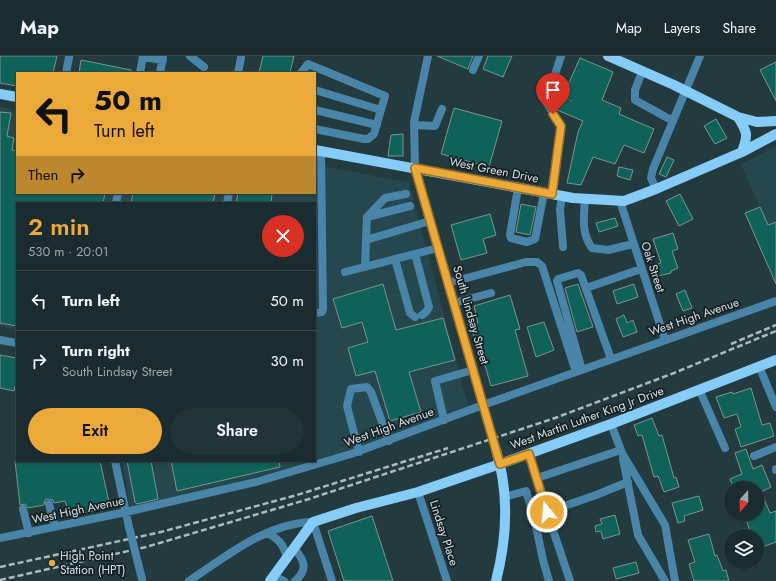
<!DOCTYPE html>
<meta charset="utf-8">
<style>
:root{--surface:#1a2c2f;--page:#233437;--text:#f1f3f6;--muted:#9fa7aa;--line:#38484b;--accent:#eba93a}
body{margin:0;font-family:Jost,sans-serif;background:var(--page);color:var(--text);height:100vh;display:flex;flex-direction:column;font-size:15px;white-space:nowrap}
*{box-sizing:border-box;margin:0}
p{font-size:13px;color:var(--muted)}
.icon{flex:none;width:22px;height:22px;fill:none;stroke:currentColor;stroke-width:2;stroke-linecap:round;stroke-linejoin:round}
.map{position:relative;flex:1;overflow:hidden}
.sheet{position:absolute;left:16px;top:146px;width:300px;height:260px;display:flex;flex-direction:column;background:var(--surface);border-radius:0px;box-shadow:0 1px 3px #0004,0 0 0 1px var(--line)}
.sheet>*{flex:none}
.guide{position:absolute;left:16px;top:16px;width:300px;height:122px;border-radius:0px;box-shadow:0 1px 3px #0004,0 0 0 1px var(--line);background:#eba93a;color:#111;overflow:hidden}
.needle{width:26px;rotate:200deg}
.buttons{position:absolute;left:724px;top:425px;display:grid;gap:8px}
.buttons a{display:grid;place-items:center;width:40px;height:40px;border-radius:50%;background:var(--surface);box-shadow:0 1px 3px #0004,0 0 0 1px var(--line);font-size:20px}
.pin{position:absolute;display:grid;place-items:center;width:34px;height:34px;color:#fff;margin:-41px -17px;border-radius:50% 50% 50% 0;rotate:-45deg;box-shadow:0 0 4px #0007}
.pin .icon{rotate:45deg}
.me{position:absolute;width:44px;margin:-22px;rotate:343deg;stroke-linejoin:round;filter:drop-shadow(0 0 3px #0008)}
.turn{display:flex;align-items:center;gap:14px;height:84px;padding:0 12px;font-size:18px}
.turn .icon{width:52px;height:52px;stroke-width:2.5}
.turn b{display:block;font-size:28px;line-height:34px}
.then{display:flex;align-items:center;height:38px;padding:0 12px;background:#0003;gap:8px;font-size:15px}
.round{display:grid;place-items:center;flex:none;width:42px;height:42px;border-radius:21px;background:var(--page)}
.overview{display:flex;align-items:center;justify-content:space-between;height:68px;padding:0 12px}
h1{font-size:24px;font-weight:600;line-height:30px;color:var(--accent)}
.cta{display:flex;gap:8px;margin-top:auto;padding:8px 12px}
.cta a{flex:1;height:46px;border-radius:24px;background:var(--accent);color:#111;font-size:16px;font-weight:600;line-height:46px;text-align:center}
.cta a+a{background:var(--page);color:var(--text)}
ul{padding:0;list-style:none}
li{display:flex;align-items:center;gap:12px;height:60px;padding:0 12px;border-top:1px solid var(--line)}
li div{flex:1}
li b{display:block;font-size:15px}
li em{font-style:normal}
header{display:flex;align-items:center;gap:24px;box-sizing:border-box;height:56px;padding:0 20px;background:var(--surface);border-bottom:1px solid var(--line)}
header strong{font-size:19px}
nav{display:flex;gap:22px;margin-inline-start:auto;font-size:14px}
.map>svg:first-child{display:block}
</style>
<header>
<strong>Map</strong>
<nav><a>Map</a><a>Layers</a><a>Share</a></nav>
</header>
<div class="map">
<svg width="776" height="525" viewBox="0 0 776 525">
<rect width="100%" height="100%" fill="#233b3f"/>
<path fill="#25474d" d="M0 51 17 54V137H315V109L409 126 468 350 330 402 130 454 122 405H315V147H17V274L0 270Z
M776 90V187L741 108Z"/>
<path fill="#0f6259" stroke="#7a9590" d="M0 0H57L53 17H17V30L0 27Z
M263 0H294L290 17H259Z
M437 0H473L468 13Z
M488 0H512L503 21 483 13Z
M580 2 613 16 602 44 621 52 619 58 654 73 644 97 624 89 615 108 593 101 581 129 567 127 578 76 583 65 557 54Z
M81 4 131 14V17H79Z
M776 6V45L760 14Z
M454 52 502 65 489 111 441 98Z
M0 56 11 57 7 80 14 82 12 94 17 95V137H105L103 147H17V270L0 267Z
M716 63 727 82 715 88 704 70Z
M403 78V100H388L391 79Z
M667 101 674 104 666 121 659 118Z
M619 111 633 114 630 124 617 120Z
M133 137H215L213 147H131Z
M238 137H267L272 138 271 147H236Z
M680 138 693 163 679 170 666 145Z
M521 148 536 151 530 179 516 176Z
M760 151 768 169 776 166V228L745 157Z
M490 158 496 179 483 183 487 197 461 204 451 169Z
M615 162 618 170 599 176 596 167Z
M673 177 678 193 672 195 678 212 671 215V217L654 221 651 213 659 210 658 208 661 207 653 183Z
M383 228 396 274 443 262 455 304 409 316 421 356 390 365 375 315 356 320 348 292 368 286 362 266 342 272 333 243Z
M578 228 593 271 577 276 565 232Z
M634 228 638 241 617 248 613 235Z
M685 234 692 252 683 255 676 238Z
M510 239 520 273 515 274 528 320 491 330 478 285H475L471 269 478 267 474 250Z
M624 259 627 267 633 264 637 276 623 281 616 263Z
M544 266 554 294 536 301 527 271Z
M0 299 17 302V323L14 335 0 332Z
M751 332 762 369 770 367 774 380 741 391 735 373 741 371 737 358 724 362 716 341 732 336 733 338Z
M652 362 659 380 662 379 674 422 676 421 679 431 664 436 658 420 654 421 642 379 638 380 634 369Z
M746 393 753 413 762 409 771 431 761 436 770 457 776 455V486L757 493V480H752L744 458H757V432H734L730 423 742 418 735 397Z
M15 405H100L110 451 70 460 65 445 54 447 53 444 48 443 45 444 44 449 28 452 25 448 20 449Z
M127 405H151L158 443 137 448 135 446Z
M171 405H279L280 411 177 435Z
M699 440 703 454 684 460 685 465 678 467 672 447Z
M615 459 620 478 603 483 601 475 596 476 595 470 602 468 600 463Z
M372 460 393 525H344L328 475Z
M709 478 715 500 717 499 723 515 726 514 729 525H694L689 508 695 506 688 484Z
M636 506 639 517 616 523 613 512Z"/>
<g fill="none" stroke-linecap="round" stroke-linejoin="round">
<path stroke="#4984a9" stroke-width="8" d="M190 0 204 11
M428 0 414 66 415 112 488 367
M143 1 163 4
M473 14 479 0
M642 16 635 34V44L673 65
M66 17 69 1
M140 17 143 0
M160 17 163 0
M238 17 241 2
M301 17 308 8 385 40 374 78 368 83H364L315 73
M315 34 381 54
M315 54 377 69
M414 69 435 70 442 53
M518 132 510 179 511 182 527 186 535 183 544 137
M656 133 651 122 653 113 700 0
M406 138 385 142 367 161 410 150
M552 138 561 70 546 46 561 0
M562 140 560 153 563 191
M585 143C584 159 581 178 592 192L608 194 633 188
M620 145 665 284
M116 147 118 137
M227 147 229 137
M366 184 367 161
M415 198 429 251 426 256 422 259
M395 203 410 257 415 261
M365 211 366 184 430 165
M345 216 438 192
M448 227 526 206H537L542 210 576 316
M586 232 641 213
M454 247 491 237
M315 257 322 256 323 253 321 95
M0 284 17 287
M759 310 776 351
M582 314 557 225 558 223 578 217 581 219 611 303
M699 333 725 392
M444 364 435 325 473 314
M611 368 622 397 665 469 675 525
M359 396 347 350 351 333 367 331 371 336 389 385
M529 398 547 456 596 439 628 426
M754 400 776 391
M623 403 638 479 665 525
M115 405 129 471
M776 414V413
M537 422 621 394
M418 436 447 525
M504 441 526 435 534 461
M49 448 55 471
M23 453 29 477
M267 477C279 483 284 489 287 502
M0 482 126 456 256 426 351 398 483 349 776 245
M294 492C304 504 309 513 295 525
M274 520 284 525
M189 525C227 500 266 467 313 466L332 525
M549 525 543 504 534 461 547 456 570 525"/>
<path stroke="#86ccf8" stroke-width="10" d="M608 0 674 29 738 61 757 66 776 65
M0 38 17 41
M738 61C748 77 748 79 742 96
M315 94 573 142 624 145 656 133 742 96 776 78
M496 394C509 436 507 482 496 525
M270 525 313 466 356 452 418 436 500 408 611 368 776 304"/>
<path stroke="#aababd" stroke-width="2.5" stroke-dasharray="6 3" stroke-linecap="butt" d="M731 288 776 269
M0 511 161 476 297 439 448 392
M0 524 146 491 309 443 555 362 674 317 776 275"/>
<path stroke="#4984a9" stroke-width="8" d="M488 367 496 394
M129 471 142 523"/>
</g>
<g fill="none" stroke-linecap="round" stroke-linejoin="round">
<defs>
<path id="route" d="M547 456 529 398 500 408 415 112 552 138 561 70 553 58"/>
</defs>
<use href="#route" stroke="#996e26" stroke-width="10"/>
<use href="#route" stroke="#eba93a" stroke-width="7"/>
</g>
<circle fill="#eba93a" stroke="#162022" stroke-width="1.5" cx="52" cy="507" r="4"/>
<g text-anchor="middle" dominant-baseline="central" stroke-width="3.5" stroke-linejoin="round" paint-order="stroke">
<g font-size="12" fill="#d3e1e4" stroke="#162022">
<text transform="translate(494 114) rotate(11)">West Green Drive</text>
<text transform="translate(653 211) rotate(72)">Oak Street</text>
<text transform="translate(471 259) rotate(74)">South Lindsay Street</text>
<text transform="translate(694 261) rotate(-19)">West High Avenue</text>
<text transform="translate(587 362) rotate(-20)">West Martin Luther King Jr Drive</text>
<text transform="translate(389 371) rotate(-20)">West High Avenue</text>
<text transform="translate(78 454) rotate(-12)">West High Avenue</text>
<text transform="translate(444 477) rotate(72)">Lindsay Place</text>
</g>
<g font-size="12" fill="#d3e1e4" stroke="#162022" text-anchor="start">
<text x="60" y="500">High Point<tspan x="60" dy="14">Station (HPT)</tspan></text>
</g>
</g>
</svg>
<div class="buttons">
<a><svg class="needle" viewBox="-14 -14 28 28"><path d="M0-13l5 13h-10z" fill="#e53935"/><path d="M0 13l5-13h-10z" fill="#9fa7aa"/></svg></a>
<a><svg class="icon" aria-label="layers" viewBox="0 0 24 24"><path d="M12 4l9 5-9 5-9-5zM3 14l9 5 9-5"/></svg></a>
</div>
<div class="pin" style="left:553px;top:58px;background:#d93025"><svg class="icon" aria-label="arrive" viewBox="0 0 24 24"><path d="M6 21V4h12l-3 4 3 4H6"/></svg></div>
<svg class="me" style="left:547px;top:456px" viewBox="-20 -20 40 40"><circle r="17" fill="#eba93a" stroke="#fff" stroke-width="3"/><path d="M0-11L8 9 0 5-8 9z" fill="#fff"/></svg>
<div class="guide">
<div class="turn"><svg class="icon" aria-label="left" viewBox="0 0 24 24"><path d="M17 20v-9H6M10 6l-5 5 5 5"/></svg><div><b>50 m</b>Turn left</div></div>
<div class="then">Then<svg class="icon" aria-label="right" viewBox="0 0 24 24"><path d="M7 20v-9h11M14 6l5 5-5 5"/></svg></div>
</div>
<section class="sheet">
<div class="overview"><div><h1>2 min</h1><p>530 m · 20:01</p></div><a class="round" style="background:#d93025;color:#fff"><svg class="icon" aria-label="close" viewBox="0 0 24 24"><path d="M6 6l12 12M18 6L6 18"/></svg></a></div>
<ul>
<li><svg class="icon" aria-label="left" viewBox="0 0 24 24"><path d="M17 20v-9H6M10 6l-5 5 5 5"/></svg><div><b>Turn left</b></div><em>50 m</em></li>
<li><svg class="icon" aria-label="right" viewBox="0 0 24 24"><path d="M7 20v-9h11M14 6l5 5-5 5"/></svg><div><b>Turn right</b><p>South Lindsay Street</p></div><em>30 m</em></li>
</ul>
<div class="cta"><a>Exit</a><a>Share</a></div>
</section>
</div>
